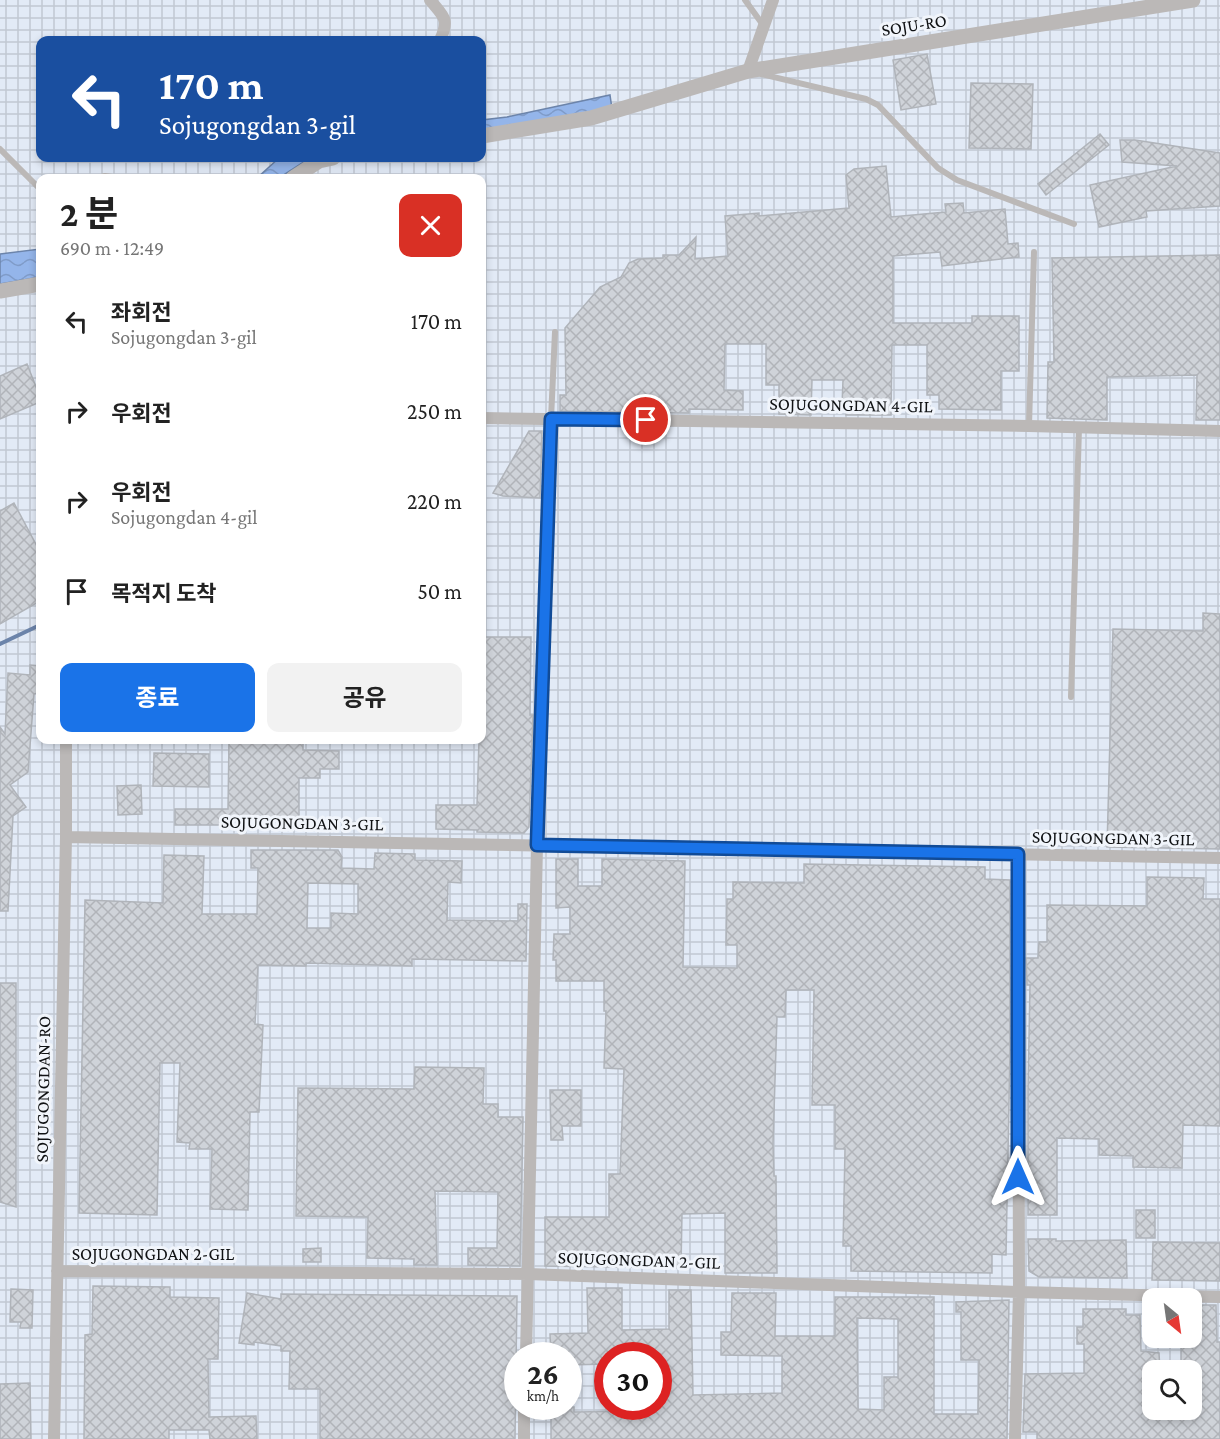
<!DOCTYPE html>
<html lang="ko">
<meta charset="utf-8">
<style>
:root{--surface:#fff;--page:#f2f2f2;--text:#222;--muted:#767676;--accent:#1a73e8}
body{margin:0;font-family:"Crimson Pro","Noto Sans KR",serif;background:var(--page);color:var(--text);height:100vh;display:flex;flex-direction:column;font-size:22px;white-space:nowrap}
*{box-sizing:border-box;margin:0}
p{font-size:20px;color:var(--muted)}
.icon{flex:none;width:33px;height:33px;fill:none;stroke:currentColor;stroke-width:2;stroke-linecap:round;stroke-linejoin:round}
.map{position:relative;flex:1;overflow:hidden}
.sheet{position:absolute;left:36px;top:174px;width:450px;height:570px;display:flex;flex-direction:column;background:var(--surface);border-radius:12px;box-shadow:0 3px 9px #0003}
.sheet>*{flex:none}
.guide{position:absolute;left:36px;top:36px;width:450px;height:126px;border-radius:12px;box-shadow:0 3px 9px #0003;background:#1a4fa0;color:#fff;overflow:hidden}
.needle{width:39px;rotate:151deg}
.controls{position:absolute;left:1142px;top:1288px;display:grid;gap:12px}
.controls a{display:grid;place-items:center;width:60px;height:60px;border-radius:12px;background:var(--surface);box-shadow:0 3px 9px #0003;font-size:30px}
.speed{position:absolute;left:504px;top:1342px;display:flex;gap:12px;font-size:30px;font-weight:700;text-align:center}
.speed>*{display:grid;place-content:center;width:78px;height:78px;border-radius:50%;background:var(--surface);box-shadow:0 3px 9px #0003;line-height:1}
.speed small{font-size:15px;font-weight:400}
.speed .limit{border:9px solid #d22;background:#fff;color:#111}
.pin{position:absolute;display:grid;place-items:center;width:51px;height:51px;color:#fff;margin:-26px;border:3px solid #fff;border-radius:50%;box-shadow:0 2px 6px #0007}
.me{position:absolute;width:66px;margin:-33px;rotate:0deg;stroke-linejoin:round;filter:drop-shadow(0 0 4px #0008)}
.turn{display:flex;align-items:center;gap:21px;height:126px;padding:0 24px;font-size:27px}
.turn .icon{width:78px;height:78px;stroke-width:2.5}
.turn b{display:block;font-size:42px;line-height:51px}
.round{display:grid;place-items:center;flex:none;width:63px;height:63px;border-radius:12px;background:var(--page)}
.summary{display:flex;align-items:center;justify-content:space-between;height:102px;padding:0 24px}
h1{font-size:36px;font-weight:700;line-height:45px}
.button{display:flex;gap:12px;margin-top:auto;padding:12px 24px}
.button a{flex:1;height:69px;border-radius:12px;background:var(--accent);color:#fff;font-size:24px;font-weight:700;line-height:69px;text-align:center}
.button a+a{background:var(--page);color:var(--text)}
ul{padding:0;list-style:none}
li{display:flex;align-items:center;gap:18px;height:90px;padding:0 24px}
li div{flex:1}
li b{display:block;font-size:22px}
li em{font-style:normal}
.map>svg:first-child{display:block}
</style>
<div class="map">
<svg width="1220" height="1439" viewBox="0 0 1220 1439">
<defs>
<pattern id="industrial-grid" width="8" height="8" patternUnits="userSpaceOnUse" patternTransform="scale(1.5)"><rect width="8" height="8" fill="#e2eaf6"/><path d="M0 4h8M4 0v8" fill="none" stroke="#c1c8d2"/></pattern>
<pattern id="water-waves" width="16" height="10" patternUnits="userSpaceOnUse" patternTransform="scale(1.5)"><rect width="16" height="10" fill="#94b5ea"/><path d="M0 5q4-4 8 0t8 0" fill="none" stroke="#7f9bc8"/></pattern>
<pattern id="building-cross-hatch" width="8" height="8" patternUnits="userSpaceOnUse" patternTransform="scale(1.5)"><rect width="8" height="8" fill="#cfd3d9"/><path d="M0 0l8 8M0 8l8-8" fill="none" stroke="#b1b4b9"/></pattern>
</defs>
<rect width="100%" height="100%" fill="#f1f5fb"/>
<path fill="url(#industrial-grid)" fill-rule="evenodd" d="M0 0H1220V1439H0ZM40 40H482V158H40ZM40 178H482V740H40ZM1152 1299H1191V1338H1152ZM518 1356H568V1407H518ZM608 1356H658V1407H608ZM1152 1371H1191V1410H1152Z"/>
<path fill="url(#water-waves)" stroke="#6c84aa" stroke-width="1.5" d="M610 95 612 109 482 132V120L507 117Z
M279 158H310L279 178H257Z
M40 249V277L0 284V254Z"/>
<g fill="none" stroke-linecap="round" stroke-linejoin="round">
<path stroke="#6c84aa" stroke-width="4" d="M0 644 40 625"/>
</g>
<path fill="url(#building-cross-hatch)" stroke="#b0b4ba" stroke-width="1.5" fill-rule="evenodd" d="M927 54 936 104 901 110 893 60Z
M971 83 1033 84 1031 149 969 148Z
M1100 134 1109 145 1046 195 1038 184Z
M1120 140H1135L1220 153V206L1146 211 1147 217 1099 227 1090 185 1177 166 1122 162Z
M886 166 891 217 946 212 945 204 963 203 964 213 1005 209 1008 244 1018 243 1019 257 942 266 940 252 893 256V323H972V316H1019V371H1001V410L939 409V395H927V345H892L891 415H846V405H842L843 380H812L811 415 779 414V385H766V344H725L724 390 743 391V410L689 409V413L560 411V395H566L565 328 600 287 621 277 629 263 638 259 663 258V255H679L696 237 695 259 728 256 725 216 759 213V216L849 208 846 175 854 169Z
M1220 255V420H1196L1197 375 1107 377V420L1047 418 1048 362H1054L1052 258Z
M27 364 40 397V402L0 419V376Z
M529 431H542L540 498 503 496 493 493Z
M14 503 40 552V601L0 624V511Z
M1203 613 1220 614V849L1107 847 1113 629 1203 631Z
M482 637H531L530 715H533L529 827 524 833 477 832V830L436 829V805H477L479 740H482Z
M30 665 40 666V693L34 694 28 772 10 785 26 807 13 816 8 911H0V727L5 734 8 673 30 675Z
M229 740H303V750L339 751V769H320V778H299V821H224V825H175V809H228Z
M154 753 209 754V787L153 786Z
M141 785 142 814 118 815 117 786Z
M251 850H338L342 857 341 868 374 869 375 853 415 854V860L462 861 461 883 448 882 447 920 518 921V904H527L526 961 412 959V966L306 963V966L258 965 255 1024 263 1025 259 1112H250L248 1210 210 1209 212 1149H189L190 1143 177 1142 180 1063H160L157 1215 79 1213 85 900 163 903 164 855 204 856 202 914H257L258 868H251ZM308 883 358 884V914L331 913V928H307Z
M556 859H578V886H602V859L685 861 683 967 737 968V945H726L727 899H733V882L804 883V864L985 867V879L1010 880V1051L1006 1255 992 1254V1273L851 1271V1246H843L845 1149H835V1105H812L814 990H786L785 1017H777L773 1144 774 1176H776L777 1273H725V1213L682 1214 681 1268 545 1266V1217H609V1174H620L624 1069 604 1068 606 1011H604V981H556V960H553L554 934H570V907L556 908Z
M1147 877 1204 878 1203 899H1220V1126L1183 1125 1182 1168 1133 1167V1156L1099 1155V1139L1057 1138V1215H1028V1090L1030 985H1027L1026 958H1038L1039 942H1047V905L1147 906Z
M0 983H16V1207L0 1202Z
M415 1067 484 1068 483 1104H498V1117H523L520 1266 468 1265V1248H497L498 1192 435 1191 437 1265H414V1259L367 1258 368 1217 296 1216 298 1088 414 1089Z
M550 1090H581V1126H562L563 1140H551Z
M1136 1210H1155V1238H1136Z
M1028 1239H1056V1241L1126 1240 1127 1278 1039 1277 1029 1271Z
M1153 1242 1220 1243V1281L1152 1280Z
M321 1248V1262H303V1249Z
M93 1286 170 1287V1297L219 1298 218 1359H208L209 1417 256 1416 257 1439H210L209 1430H169V1439H84L85 1335 92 1334Z
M587 1288H622V1330L669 1329V1290H691L693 1395 782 1393V1356L721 1355V1332H731L732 1293H776L775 1336H835V1297H934V1414H978L979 1360H961V1312H956V1302L1009 1300 1007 1439H551V1407H574V1412L641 1411V1407H658V1356H608V1364L568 1365V1356H551L550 1334 588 1333ZM857 1318 898 1319V1377H884V1410L858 1409Z
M11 1289 33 1290 32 1328H20L21 1322H10Z
M247 1293 281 1299V1294L517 1296 515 1439H320V1389H289L290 1351H281V1346L254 1342V1345L239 1343Z
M1191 1305H1216L1217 1342H1220V1439H1037V1432H1023L1025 1374 1084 1373V1344H1077V1327H1083V1309H1126V1315H1140L1141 1351 1159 1353 1160 1371H1152V1410H1191V1371H1181V1338H1191Z
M30 1383 31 1439H0V1384Z"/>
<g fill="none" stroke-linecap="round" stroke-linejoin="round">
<path stroke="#bbb8b7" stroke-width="6" d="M745 0 763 25
M761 74 866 99 878 105 938 168 957 180 1074 224
M0 149 40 189
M98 178 105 176 119 178
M551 419 555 332
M1029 426 1034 252
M1071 697 1079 428"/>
<path stroke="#bbb8b7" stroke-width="12" d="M430 0C444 17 450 19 440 40
M748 71 773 0
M482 418 1029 426 1220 431
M66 837 1220 858
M57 1271 528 1274 1019 1292 1220 1297
M526 1356 537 845 551 419
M54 1439 66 837V740
M524 1439V1407
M1015 1439 1019 1292 1018 854"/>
<path stroke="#bbb8b7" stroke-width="15" d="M482 136 591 118 748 71 1193 0
M293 178 319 161 333 158
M0 291 40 284"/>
</g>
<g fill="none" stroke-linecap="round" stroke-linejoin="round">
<defs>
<path id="route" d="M646 420 551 419 537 845 1018 854V1177"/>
</defs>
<use href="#route" stroke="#114b97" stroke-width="15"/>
<use href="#route" stroke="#1a73e8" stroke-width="10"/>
</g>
<g text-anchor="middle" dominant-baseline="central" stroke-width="6" stroke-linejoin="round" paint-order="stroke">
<g font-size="18" fill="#101214" stroke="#f1f5fb">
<text transform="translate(914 25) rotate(-9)">SOJU-RO</text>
<text transform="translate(851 405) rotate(1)">SOJUGONGDAN 4-GIL</text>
<text transform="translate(302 823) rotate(1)">SOJUGONGDAN 3-GIL</text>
<text transform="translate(1113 838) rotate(1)">SOJUGONGDAN 3-GIL</text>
<text transform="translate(43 1089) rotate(-89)">SOJUGONGDAN-RO</text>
<text x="153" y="1254">SOJUGONGDAN 2-GIL</text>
<text transform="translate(639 1260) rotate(2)">SOJUGONGDAN 2-GIL</text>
</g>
</g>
</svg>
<div class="controls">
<a><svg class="needle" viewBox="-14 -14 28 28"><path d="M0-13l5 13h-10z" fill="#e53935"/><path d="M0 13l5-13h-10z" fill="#767676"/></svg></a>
<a><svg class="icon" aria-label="search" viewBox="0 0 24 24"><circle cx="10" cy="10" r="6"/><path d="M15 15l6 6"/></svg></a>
</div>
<div class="speed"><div>26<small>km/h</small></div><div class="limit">30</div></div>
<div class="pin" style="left:646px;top:420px;background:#d93025"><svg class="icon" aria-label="arrive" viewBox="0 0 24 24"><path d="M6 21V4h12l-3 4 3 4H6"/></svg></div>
<svg class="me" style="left:1018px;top:1177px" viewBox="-20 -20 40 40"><path d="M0-17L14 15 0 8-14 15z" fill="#1a73e8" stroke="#fff" stroke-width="4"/></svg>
<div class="guide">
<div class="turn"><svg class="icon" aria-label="left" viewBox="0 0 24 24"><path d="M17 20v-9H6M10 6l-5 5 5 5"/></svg><div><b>170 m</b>Sojugongdan 3-gil</div></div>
</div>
<section class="sheet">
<div class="summary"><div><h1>2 분</h1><p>690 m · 12:49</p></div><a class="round" style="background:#d93025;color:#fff"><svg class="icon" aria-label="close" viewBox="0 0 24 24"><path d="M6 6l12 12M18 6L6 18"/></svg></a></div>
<ul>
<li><svg class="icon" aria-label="left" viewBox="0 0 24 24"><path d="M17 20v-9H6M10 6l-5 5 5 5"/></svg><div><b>좌회전</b><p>Sojugongdan 3-gil</p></div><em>170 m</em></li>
<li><svg class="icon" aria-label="right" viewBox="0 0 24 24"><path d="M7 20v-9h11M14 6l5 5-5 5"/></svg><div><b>우회전</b></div><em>250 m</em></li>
<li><svg class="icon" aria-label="right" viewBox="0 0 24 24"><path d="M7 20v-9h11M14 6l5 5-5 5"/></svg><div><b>우회전</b><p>Sojugongdan 4-gil</p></div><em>220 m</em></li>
<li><svg class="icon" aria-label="arrive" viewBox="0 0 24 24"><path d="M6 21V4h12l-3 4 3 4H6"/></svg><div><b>목적지 도착</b></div><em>50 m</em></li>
</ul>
<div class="button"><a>종료</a><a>공유</a></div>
</section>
</div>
